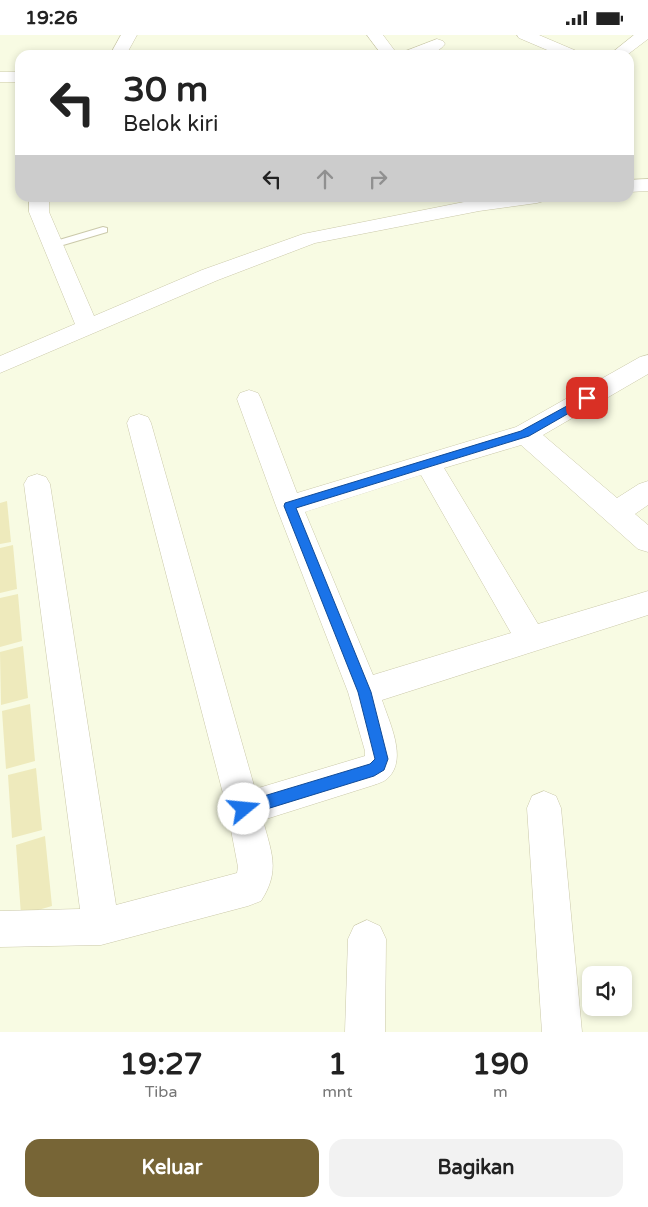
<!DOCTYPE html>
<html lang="id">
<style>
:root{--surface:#fff;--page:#f2f2f2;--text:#222;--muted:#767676;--accent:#776536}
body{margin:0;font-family:"Varela Round",sans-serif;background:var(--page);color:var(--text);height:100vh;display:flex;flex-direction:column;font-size:19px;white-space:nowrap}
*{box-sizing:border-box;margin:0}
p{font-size:16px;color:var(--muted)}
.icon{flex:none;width:28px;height:28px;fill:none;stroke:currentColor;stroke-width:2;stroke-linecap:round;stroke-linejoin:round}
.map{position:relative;height:997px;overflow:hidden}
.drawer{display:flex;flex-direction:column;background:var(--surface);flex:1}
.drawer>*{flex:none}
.top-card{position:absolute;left:15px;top:15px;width:619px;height:152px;border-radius:15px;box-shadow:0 2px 8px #0003;background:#fff;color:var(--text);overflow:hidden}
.buttons{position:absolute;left:582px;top:931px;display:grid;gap:10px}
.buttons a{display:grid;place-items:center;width:50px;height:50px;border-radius:10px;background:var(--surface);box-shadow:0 2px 8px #0003;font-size:25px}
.pin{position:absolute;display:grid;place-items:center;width:42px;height:42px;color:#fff;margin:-21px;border-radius:10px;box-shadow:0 2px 8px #0006}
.me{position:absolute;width:55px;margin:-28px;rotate:73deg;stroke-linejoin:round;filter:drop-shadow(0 0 4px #0008)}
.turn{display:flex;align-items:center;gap:18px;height:105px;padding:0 25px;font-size:22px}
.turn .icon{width:65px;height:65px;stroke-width:2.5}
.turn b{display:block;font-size:35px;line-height:42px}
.lanes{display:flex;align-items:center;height:48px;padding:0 25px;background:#0003;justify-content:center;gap:25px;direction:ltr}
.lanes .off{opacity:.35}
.eta{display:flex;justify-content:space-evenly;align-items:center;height:85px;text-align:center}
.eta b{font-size:30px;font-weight:800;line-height:35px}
.primary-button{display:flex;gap:10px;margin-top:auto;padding:10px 25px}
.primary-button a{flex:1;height:58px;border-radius:15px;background:var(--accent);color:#fff;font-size:20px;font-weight:800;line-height:58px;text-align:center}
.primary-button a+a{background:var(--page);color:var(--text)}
.status{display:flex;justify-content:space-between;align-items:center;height:35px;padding:0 25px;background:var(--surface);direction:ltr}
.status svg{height:14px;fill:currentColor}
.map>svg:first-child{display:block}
</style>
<div class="status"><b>19:26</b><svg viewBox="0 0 49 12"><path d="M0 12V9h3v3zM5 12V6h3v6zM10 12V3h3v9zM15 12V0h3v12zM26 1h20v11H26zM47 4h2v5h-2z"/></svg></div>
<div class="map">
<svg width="648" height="997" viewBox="0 0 648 997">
<rect width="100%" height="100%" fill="#f8fbe3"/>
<path fill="#eeeabc" d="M7 466 11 507 0 509V468Z
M13 510 17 554 0 558V513Z
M18 559 22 606 0 612V563Z
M23 611 28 663 1 670 0 617Z
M30 669 35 726 6 734 2 676Z
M36 733 42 795 12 803 8 740Z
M45 801 52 871 21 880 16 810Z"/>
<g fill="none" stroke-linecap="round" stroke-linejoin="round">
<defs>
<path id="lane" d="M103 192 107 193V197L53 213 48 210 49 208Z"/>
<path id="street" d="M121 0H137L126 20H110Z
M367 0H383L398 20H382Z
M517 0H539L579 17 581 20H559L519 3Z
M634 0H648V4L627 20H609Z
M437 4 443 6 445 9C436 22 415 20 401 20L403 17Z
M0 37H20V47H0Z
M648 144V156L629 157V145Z
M29 162H49V177L94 281 202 235 303 199 479 164 546 162 544 166 537 168 479 176 315 208 218 245 0 338V321L75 289 29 177Z
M648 320V339L543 400 617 463 639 449 648 446V470L635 479 648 490V517L638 514 521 410 444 433 538 589 648 556V580L382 665C389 687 408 724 388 743 384 747 379 748 374 750L263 785C271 817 281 835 261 866L248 871 101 910 0 912V876L80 874 24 449 28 442 37 439 46 442 50 449 116 870 237 838 238 832 227 774 127 388 130 382 139 379 148 382 151 388 255 754 365 721V716L348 657 276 471 237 364 240 358 249 355 258 358 261 364 297 458 516 392 640 322ZM421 440 511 598 373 640 305 477Z
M544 756 556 761 561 773 582 997H542L527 773 532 761Z
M367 885 380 891 386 904 385 997H345L348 904 354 891Z"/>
</defs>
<use href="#lane" stroke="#cbc9aa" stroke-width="2"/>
<use href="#street" stroke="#cbc9aa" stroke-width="1"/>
<use href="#lane" fill="#fff" fill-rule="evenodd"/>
<use href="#street" fill="#fff" fill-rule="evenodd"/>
</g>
<path fill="#1a73e8" stroke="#114b97" d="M587 360 592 363 590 366 529 401 296 473 371 657 388 724 384 735 374 741 244 781 239 779 237 774 239 769 244 767 370 729 375 724 358 657 284 471 285 468 521 396Z"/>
</svg>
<div class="buttons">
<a><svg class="icon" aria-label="sound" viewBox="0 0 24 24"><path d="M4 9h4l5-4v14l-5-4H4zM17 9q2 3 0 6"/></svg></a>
</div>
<div class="pin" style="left:587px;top:363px;background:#d93025"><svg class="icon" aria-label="arrive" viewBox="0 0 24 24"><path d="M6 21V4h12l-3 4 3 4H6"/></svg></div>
<svg class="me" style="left:244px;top:774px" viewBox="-20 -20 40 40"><circle r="19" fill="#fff"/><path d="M0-13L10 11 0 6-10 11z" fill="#1a73e8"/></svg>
<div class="top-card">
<div class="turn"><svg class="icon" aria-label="left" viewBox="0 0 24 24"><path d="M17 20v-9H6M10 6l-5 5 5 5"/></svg><div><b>30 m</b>Belok kiri</div></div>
<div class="lanes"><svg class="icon" aria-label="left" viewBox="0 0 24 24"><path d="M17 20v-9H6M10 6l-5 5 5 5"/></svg><svg class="icon off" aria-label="ahead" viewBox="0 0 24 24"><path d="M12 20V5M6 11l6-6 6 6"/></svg><svg class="icon off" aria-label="right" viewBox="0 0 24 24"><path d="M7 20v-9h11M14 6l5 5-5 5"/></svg></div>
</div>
</div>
<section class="drawer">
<div class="eta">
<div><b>19:27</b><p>Tiba</p></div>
<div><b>1</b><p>mnt</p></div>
<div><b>190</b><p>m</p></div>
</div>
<div class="primary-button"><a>Keluar</a><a>Bagikan</a></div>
</section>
